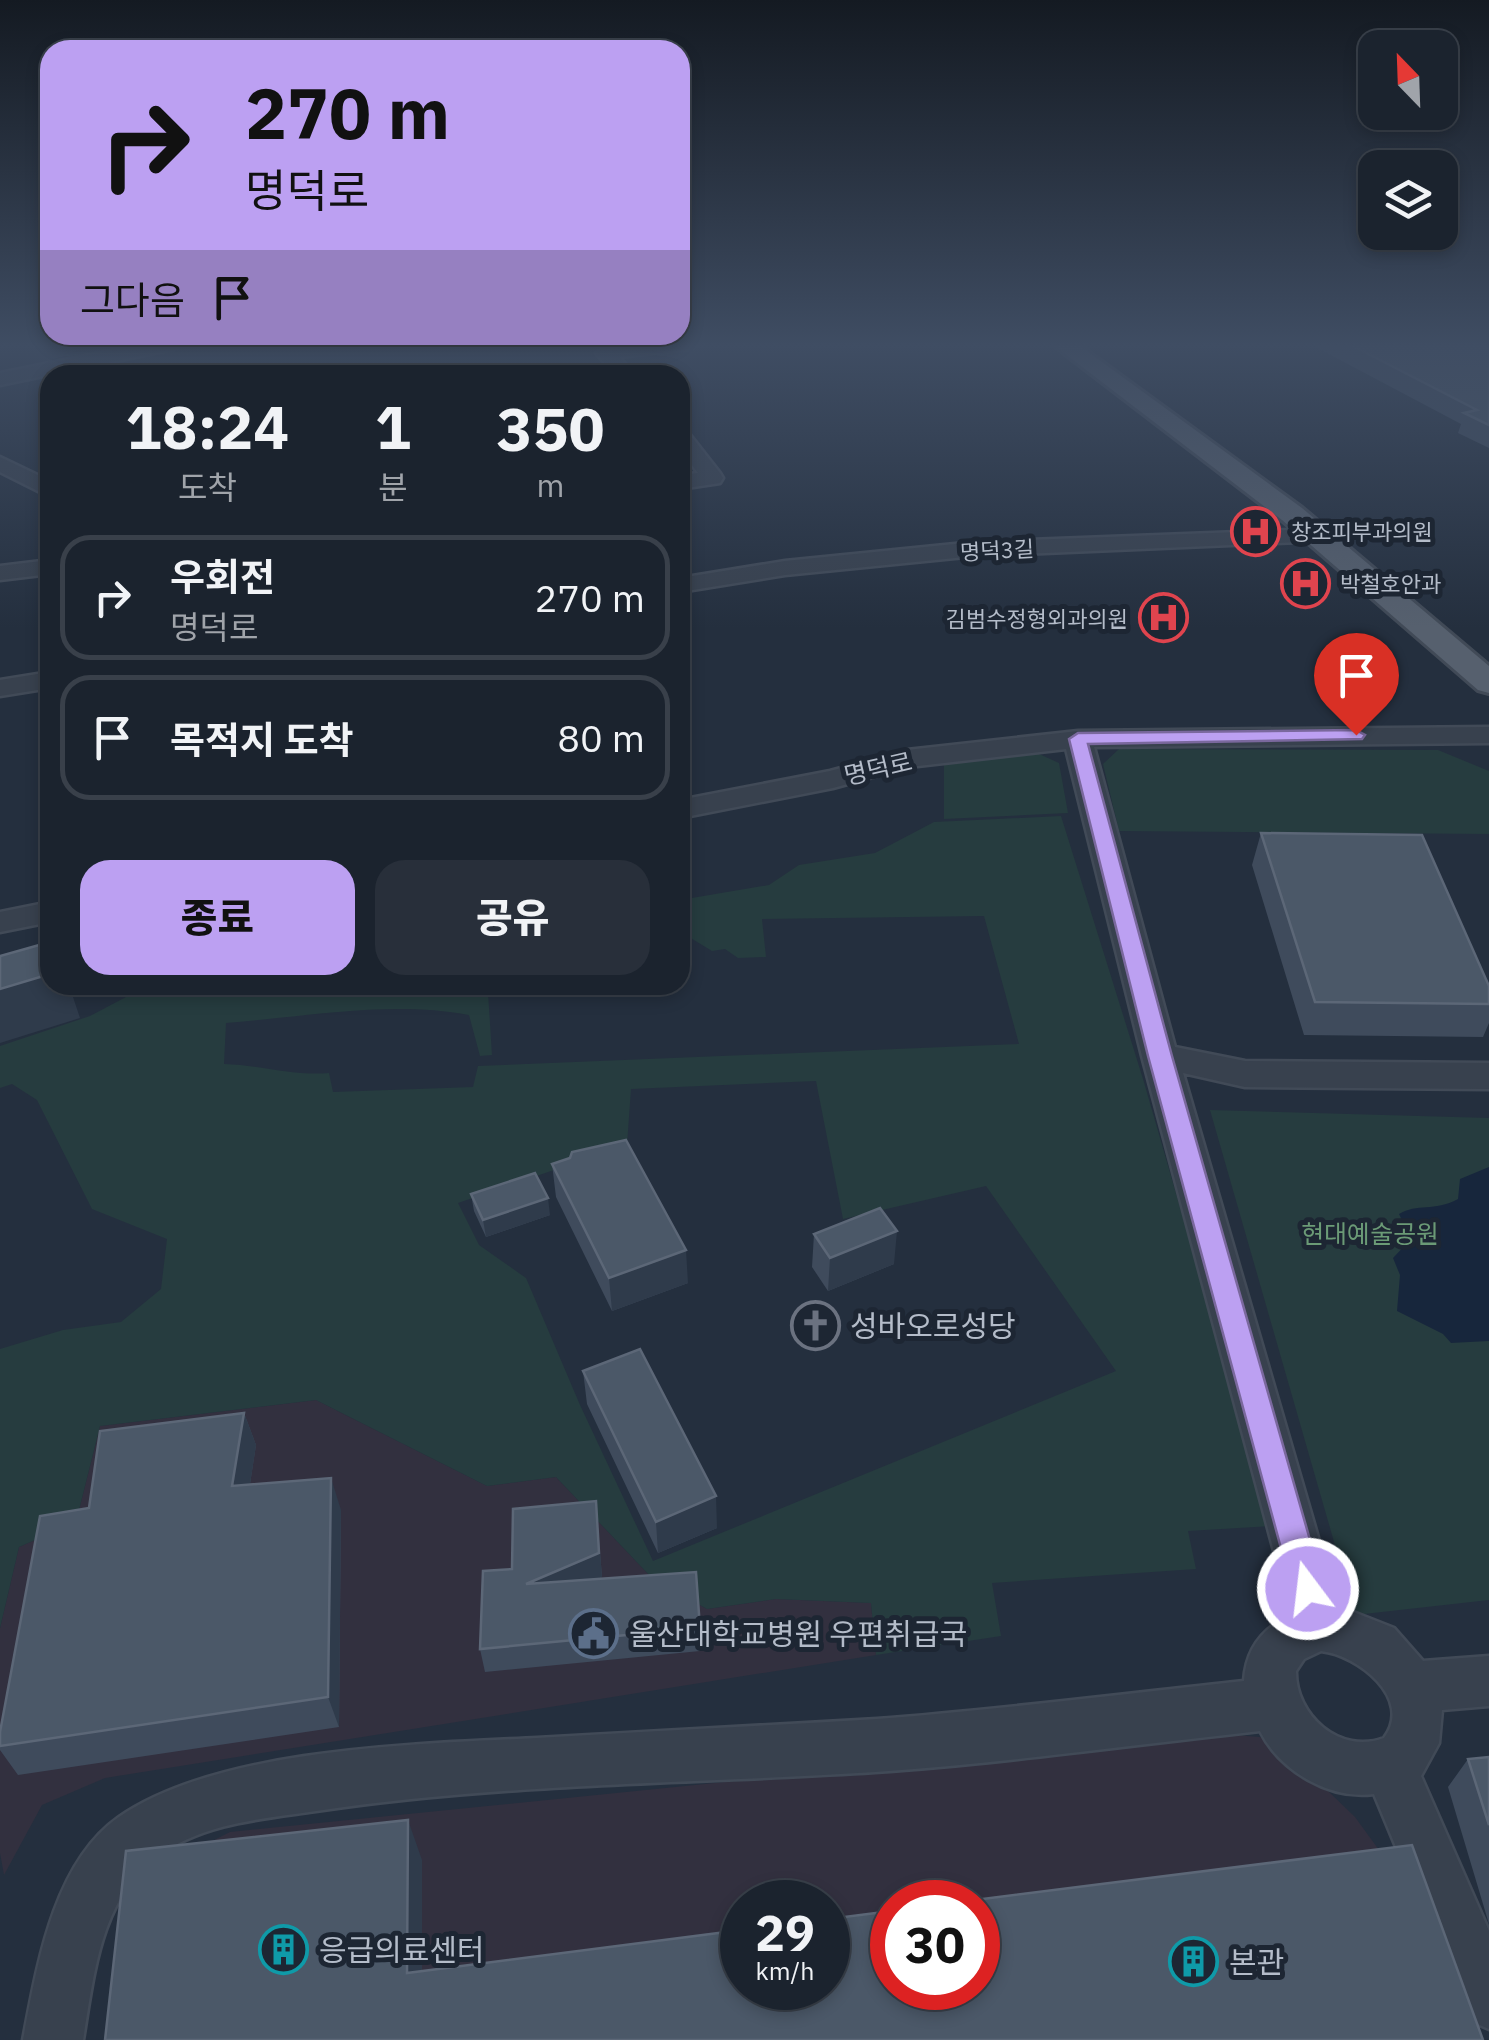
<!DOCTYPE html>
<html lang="ko">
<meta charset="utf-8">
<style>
:root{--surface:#1b232e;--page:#282f3a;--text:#f1f3f6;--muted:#a0a4aa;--line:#39404a;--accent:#bca0f2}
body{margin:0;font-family:"IBM Plex Sans","Noto Sans KR",sans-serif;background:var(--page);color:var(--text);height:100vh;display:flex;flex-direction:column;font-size:38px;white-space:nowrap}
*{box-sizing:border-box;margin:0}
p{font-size:32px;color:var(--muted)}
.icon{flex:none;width:55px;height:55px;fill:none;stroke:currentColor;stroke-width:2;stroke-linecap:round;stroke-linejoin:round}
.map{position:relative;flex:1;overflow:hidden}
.details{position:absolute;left:40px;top:365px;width:650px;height:630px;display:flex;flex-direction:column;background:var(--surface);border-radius:30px;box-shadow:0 5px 15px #0003,0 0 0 2px var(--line)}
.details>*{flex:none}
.guide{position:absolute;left:40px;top:40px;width:650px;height:305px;border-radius:30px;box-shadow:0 5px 15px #0003,0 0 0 2px var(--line);background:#bca0f2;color:#111;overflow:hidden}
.needle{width:65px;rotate:337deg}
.fabs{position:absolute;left:1358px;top:30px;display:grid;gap:20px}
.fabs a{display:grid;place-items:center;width:100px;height:100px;border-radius:20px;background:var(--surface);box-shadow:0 5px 15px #0003,0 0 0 2px var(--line);font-size:50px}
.speed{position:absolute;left:720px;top:1880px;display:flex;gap:20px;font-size:50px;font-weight:700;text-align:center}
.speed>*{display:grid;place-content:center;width:130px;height:130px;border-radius:50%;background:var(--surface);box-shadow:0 5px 15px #0003,0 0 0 2px var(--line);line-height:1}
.speed small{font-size:25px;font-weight:400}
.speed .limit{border:15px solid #d22;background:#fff;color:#111}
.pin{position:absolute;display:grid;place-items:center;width:85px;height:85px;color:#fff;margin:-102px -42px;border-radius:50% 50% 50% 0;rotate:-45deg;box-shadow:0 0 10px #0007}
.pin .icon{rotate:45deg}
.me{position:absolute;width:110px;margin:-55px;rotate:345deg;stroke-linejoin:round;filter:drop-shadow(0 0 8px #0008)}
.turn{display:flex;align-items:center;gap:35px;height:210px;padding:0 40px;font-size:45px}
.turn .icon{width:130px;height:130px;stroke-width:2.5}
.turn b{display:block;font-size:70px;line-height:85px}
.then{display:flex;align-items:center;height:95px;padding:0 40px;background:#0003;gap:20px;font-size:38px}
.eta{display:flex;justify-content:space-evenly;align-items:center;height:170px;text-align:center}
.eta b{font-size:60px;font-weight:800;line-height:70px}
.action{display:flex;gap:20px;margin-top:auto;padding:20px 40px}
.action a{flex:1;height:115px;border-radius:30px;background:var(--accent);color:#111;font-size:40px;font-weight:800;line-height:115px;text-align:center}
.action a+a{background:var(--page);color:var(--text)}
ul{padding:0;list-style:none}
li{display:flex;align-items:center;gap:30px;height:125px;margin:0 20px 15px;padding:0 20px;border:5px solid var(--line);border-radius:30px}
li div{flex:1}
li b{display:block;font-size:38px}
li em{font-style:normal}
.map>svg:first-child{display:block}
</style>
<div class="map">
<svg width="1489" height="2040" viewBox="0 0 1489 2040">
<rect width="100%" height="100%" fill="#242f3e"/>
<path fill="#32303f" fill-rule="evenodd" d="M316 1400 487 1486 556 1477 651 1577 707 1609 776 1599 871 1603 876 1655 105 1778 42 1805 4 1875 0 1853V1628L19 1547 76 1522 100 1426Z
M1210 1733 1273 1738 1355 1817 1379 1850 1482 2040H110L163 1866 230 1832ZM742 1902H828V1988H742ZM892 1902H978V1988H892Z"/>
<path fill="#263c3f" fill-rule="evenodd" d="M1028 749 1059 763 1068 813 944 819V760Z
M1119 749 1438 750 1489 771V834L1119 831 1103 764Z
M1061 816 1143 1079 1272 1526 1188 1531 1196 1569 992 1583 1001 1636 876 1655 871 1603 776 1599 707 1609 651 1577 556 1477 487 1486 316 1400 100 1426 76 1522 19 1547 0 1628V1349L63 1330 121 1322 161 1289 167 1239 92 1209 37 1100 12 1084 0 1088V1046L90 1016 145 987 488 992 492 1055 480 1056 469 1015C390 1000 305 1017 226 1023L224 1064C260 1065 293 1076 329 1073L333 1092 473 1087 478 1066 1019 1044 984 916 762 919 766 957 738 958 725 949 712 951 689 937H680V900L769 885 799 865 875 853 934 822ZM816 1081 843 1219 986 1186 1116 1371 653 1561 580 1405 526 1278 479 1245 458 1203 627 1145 631 1089Z
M1210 1110 1489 1118V1600L1355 1615Z"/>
<path fill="#17263c" d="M1489 1167V1341L1451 1343 1443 1334 1397 1311 1400 1275 1393 1258 1411 1239 1399 1214C1417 1203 1434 1212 1458 1199L1460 1179Z"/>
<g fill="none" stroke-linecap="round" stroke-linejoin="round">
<defs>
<path id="minor" d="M149 343H183L174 349 0 385V373Z
M645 343H699L690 349 619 357 635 375H615L596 353 605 347Z
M680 429 687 431 720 473 723 478 720 483 680 489V475L698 473 680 449Z
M0 457 50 481V497L0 472Z
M1317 529 1325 531 1329 536 1325 541 975 556 785 575 680 592V578L785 561 975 542Z
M50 560V574L0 580V566Z
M50 672V688L0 696V680Z
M1489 727V743L1094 747 1175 1047 1245 1061 1489 1063V1089L1245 1087 1183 1073 1338 1606 1394 1628 1423 1661 1489 1656V1706L1442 1710 1439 1743 1421 1776 1489 1931V2029L1468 2020 1374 1794C1330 1800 1280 1771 1260 1731 1132 1745 1004 1763 875 1772 689 1784 501 1783 316 1811 262 1819 204 1823 158 1856 100 1898 94 1975 83 2040H23C37 1967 53 1863 119 1817 219 1748 417 1744 537 1738 650 1731 764 1726 877 1719 999 1710 1122 1694 1244 1681 1246 1649 1262 1628 1291 1615L1142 1056 1066 749 909 767 833 788 680 818V800L830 771 907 750 1078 731ZM1321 1651C1358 1655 1414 1699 1384 1738 1340 1755 1295 1715 1296 1671L1304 1659Z
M50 902V922L0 932V912Z"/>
<path id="major" d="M1051 343H1076L1302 508 1489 666V693L1478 690 1282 520Z"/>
</defs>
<use href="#minor" stroke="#414a57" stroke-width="5"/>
<use href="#major" stroke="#414a57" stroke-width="6"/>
<use href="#minor" fill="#38414e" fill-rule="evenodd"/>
<use href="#major" fill="#56606e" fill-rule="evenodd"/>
</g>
<path fill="#3f4b5c" d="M1308 343H1489V448L1458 433 1461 424Z
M1261 833 1489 986V1023L1483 1037 1304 1035 1252 865Z
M552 1164 688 1283 612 1311 556 1197Z
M471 1194 550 1215 486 1237 474 1211Z
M814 1234 894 1264 828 1291 812 1267Z
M583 1371 717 1528 658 1553 587 1404Z
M244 1413 256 1445 250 1484 341 1510 339 1727 18 1775 0 1750V1732Z
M596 1501 602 1577 597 1579 696 1572 700 1651 485 1672 480 1649Z
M1489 1757V1924L1448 1787 1468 1759Z"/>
<path fill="#2f3b4b" d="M50 974V985H69L80 1018 0 1043V989Z
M548 1198 550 1215 486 1237 483 1220Z
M897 1231 894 1264 828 1291 830 1258Z
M686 1250 688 1283 612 1311 609 1278Z
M244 1413 256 1445 245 1517 232 1486Z
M331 1478 341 1510 339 1727 328 1697Z
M716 1496 717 1528 658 1553 656 1522Z
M596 1501 602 1577 530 1608 526 1584Z
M408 1820 422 1860V2008L407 1973Z"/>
<path fill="#4b5868" stroke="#5c6777" stroke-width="2.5" d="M1347 343H1489V425L1464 413 1477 410Z
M1261 833 1422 835 1489 986V1004L1315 1002Z
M50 942V974L0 989V956Z
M626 1140 686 1250 609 1278 552 1164 570 1158 572 1152Z
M535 1173 548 1198 483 1220 471 1194Z
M880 1208 897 1231 830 1258 814 1234Z
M640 1349 716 1496 656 1522 583 1371Z
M244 1413 232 1486 331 1478 328 1697 0 1746V1732L40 1516 89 1508 100 1431Z
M596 1501 599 1553 526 1584 696 1572 700 1628 480 1649 483 1571 512 1569 513 1509Z
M1489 1757V1825L1468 1759Z
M408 1820 407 1973 742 1930V1988H828V1919L892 1911V1988H978V1902H959L1412 1845 1483 2040H105L126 1851Z"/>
<linearGradient id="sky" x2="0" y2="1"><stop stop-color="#141a22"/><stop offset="0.55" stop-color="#3f4d63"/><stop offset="1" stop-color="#3f4d63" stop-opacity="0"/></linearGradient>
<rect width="1489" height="628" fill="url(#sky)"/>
<path fill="#bca0f2" stroke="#7a689d" stroke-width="2.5" d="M1356 730 1365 735 1362 739 1088 744 1172 1056 1324 1589 1320 1600 1308 1604 1297 1600 1292 1589 1148 1056 1069 739 1078 733Z"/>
<defs>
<symbol id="hospital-ring" viewBox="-11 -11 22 22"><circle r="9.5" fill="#1d2633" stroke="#e0444e" stroke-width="1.5"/><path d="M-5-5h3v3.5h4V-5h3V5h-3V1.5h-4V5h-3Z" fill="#e0444e"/></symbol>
<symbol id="church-ring" viewBox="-11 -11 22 22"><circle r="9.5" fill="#1d2633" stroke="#6b7280" stroke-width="1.5"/><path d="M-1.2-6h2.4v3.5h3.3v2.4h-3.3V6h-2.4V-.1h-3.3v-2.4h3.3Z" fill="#6b7280"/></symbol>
<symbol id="civic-ring" viewBox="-11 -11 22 22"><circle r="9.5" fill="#1d2633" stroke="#5c6f8a" stroke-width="1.5"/><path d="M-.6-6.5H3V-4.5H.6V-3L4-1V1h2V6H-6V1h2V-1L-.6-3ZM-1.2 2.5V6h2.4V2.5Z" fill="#5c6f8a"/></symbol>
<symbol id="building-ring" viewBox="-11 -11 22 22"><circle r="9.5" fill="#1d2633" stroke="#0f9aa8" stroke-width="1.5"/><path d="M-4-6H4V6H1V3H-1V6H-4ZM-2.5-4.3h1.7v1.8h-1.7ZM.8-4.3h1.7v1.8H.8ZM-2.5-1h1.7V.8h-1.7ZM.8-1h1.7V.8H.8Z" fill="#0f9aa8"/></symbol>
</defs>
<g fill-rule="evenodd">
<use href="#hospital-ring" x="1228" y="504" width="55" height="55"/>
<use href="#hospital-ring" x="1278" y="556" width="55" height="55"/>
<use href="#hospital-ring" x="1136" y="590" width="55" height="55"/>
<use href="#church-ring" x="788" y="1298" width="55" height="55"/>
<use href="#civic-ring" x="566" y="1606" width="55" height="55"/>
<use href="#building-ring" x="256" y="1922" width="55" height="55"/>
<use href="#building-ring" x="1166" y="1934" width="55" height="55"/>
</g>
<g text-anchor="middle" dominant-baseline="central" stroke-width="10" stroke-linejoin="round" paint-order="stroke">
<g font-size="22" fill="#b4bcc9" stroke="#1d2633" text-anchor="start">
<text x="1291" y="531">창조피부과의원</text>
<text x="1340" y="583">박철호안과</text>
<text x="1128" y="618" text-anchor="end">김범수정형외과의원</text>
</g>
<g font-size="22" fill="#b4bcc9" stroke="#1d2633">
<text transform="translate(997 550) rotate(-3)">명덕3길</text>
</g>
<g font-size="25" fill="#b4bcc9" stroke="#1d2633">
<text transform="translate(878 768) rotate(-13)">명덕로</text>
</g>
<g font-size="25" fill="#6b9a76" stroke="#1d2633">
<text x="1370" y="1233">현대예술공원</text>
</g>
<g font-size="30" fill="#b4bcc9" stroke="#1d2633" text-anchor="start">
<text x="850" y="1325">성바오로성당</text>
<text x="629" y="1633">울산대학교병원 우편취급국</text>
<text x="319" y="1949">응급의료센터</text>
<text x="1229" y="1961">본관</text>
</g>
</g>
</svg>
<div class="fabs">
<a><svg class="needle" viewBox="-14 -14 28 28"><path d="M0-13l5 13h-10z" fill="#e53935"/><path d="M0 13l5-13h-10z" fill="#a0a4aa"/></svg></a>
<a><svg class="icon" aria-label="layers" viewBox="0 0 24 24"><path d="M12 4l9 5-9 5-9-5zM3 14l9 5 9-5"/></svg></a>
</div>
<div class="speed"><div>29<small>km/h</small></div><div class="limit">30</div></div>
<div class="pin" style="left:1356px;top:735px;background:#d93025"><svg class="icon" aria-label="arrive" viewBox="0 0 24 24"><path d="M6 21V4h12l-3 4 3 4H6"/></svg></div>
<svg class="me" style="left:1308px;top:1589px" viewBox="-20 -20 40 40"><circle r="17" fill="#bca0f2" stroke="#fff" stroke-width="3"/><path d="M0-11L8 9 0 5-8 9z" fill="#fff"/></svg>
<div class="guide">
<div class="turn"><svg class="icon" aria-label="right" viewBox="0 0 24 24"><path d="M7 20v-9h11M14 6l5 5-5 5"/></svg><div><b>270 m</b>명덕로</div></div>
<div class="then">그다음<svg class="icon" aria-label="arrive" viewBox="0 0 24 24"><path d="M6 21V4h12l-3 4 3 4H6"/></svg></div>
</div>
<section class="details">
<div class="eta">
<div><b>18:24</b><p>도착</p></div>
<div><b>1</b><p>분</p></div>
<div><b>350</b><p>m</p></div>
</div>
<ul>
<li><svg class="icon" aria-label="right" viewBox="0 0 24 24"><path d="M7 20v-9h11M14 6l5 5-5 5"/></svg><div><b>우회전</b><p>명덕로</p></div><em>270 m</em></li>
<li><svg class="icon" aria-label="arrive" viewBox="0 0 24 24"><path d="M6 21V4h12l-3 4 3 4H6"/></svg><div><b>목적지 도착</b></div><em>80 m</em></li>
</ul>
<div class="action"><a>종료</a><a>공유</a></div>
</section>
</div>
